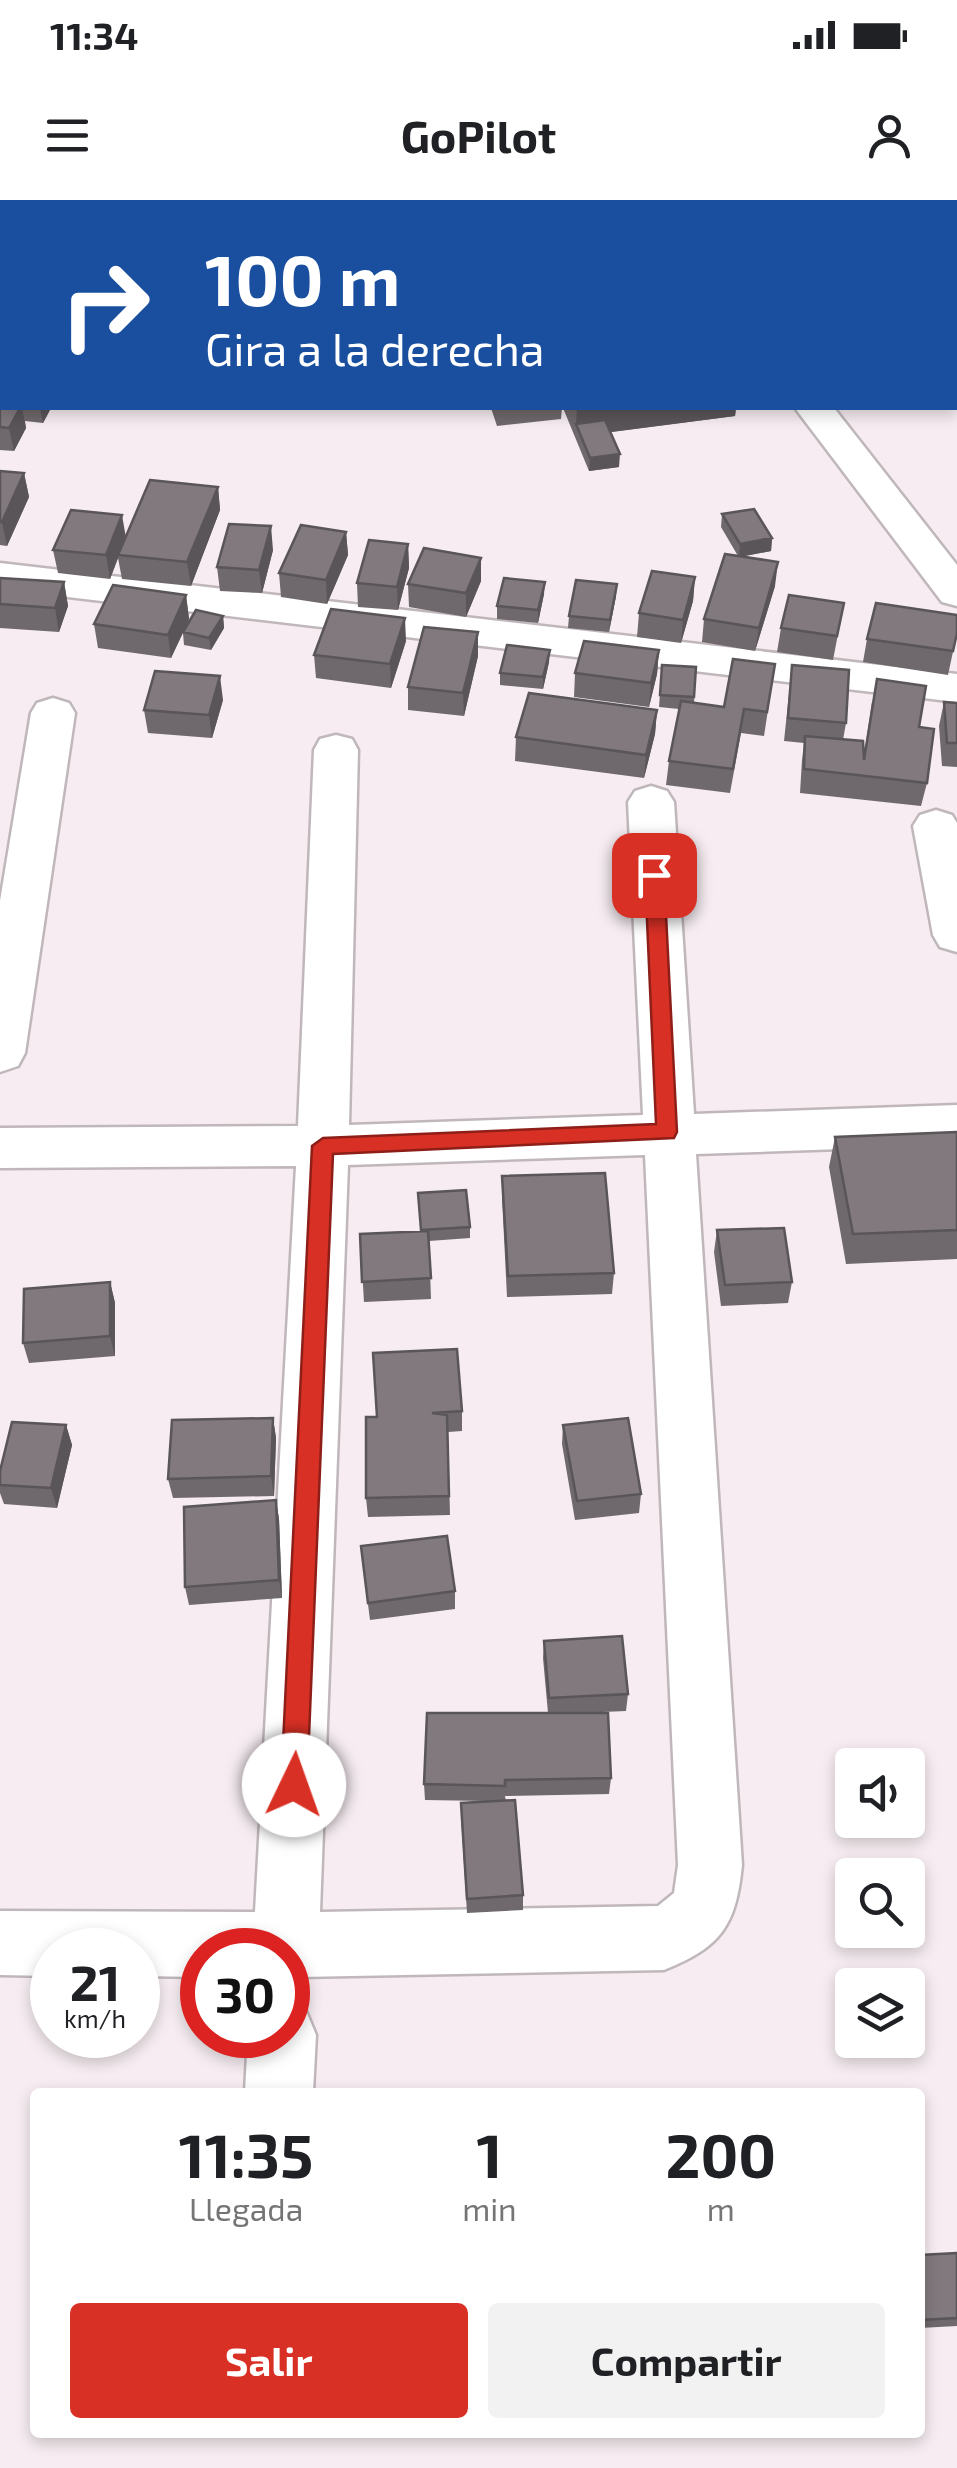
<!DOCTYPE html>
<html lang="es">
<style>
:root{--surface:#fff;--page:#f2f2f2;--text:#202124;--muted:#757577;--accent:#d93025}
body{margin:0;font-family:"Exo 2",sans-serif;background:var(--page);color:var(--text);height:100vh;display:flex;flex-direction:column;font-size:38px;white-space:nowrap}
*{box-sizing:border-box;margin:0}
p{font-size:32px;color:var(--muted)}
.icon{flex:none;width:55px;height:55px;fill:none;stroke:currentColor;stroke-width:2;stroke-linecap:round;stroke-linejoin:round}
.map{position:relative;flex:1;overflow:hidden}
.sheet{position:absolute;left:30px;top:1888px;width:895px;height:350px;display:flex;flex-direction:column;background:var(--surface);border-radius:10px;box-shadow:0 5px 15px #0003}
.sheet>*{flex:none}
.hud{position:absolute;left:0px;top:0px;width:958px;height:210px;box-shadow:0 5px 15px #0003;background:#1a4fa0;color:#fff;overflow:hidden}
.controls{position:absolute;left:835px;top:1548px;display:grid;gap:20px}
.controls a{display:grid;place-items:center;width:90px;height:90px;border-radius:10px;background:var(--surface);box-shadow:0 5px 15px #0003;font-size:50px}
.speed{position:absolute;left:30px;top:1728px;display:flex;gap:20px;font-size:50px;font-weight:700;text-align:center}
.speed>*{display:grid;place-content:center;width:130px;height:130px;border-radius:50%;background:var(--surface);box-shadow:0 5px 15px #0003;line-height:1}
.speed small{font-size:25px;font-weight:400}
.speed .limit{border:15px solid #d22;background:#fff;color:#111}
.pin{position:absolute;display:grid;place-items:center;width:85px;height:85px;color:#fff;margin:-42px;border-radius:20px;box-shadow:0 5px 15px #0006}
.me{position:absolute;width:110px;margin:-55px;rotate:3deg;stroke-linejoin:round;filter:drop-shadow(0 0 8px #0008)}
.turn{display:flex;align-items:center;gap:35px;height:210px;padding:0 40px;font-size:45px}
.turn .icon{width:130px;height:130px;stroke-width:2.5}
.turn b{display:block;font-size:70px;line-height:85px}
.eta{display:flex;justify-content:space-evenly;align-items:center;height:170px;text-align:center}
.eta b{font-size:60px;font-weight:700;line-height:70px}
.primary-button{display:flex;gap:20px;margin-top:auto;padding:20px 40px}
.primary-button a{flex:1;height:115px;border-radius:10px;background:var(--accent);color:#fff;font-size:40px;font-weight:700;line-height:115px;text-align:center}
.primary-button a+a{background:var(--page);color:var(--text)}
.status{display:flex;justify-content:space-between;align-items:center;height:70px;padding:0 50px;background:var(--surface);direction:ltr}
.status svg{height:28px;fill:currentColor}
header{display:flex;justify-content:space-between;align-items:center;height:130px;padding:0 40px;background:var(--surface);font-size:45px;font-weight:700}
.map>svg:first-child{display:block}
</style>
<div class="status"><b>11:34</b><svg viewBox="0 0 49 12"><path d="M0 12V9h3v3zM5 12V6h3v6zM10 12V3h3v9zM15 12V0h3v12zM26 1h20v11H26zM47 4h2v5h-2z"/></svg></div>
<header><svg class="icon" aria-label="menu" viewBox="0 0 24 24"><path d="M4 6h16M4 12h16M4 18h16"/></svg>GoPilot<svg class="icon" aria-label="person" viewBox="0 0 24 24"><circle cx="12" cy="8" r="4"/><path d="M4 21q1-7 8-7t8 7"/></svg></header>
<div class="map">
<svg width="957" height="2268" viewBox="0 0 957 2268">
<rect width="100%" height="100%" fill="#f6ecf1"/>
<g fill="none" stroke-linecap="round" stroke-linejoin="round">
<defs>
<path id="minor" d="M2 45V71L0 72V46Z
M0 363 957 474V502L0 389Z
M53 498 69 503 75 513 25 853 18 866 0 872V701L31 513 37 503Z
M336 535 352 539 358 550 349 925 643 915 628 602 635 591 651 586 667 591 674 602 694 914 957 905V945L696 954 742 1665C736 1726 721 1747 664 1770L299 1777 288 1782V1750H202V1777L138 1776V1750H52V1776L0 1775V1711L255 1712 296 966 0 968V928L298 926 314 550 320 539ZM645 955 678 1665 674 1693 658 1706 320 1712 348 965Z
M936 610 952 615 957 623V752L940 747 933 735 913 626 920 615Z
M288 1804 306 1811 316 1835 313 1892H245L248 1835H288Z"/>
<path id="tertiary" d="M600 0H638L640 2H602Z
M795 208H834L957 365V406L942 402Z"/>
</defs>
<use href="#minor" stroke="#c0b7bb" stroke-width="5"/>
<use href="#tertiary" stroke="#c0b7bb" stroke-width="5"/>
<use href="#minor" fill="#fff" fill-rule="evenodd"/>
<use href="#tertiary" fill="#fff" fill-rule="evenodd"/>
</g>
<path fill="#6f686c" d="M165 0H214V2H166Z
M226 0H328V2H226Z
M348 0H423L348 2Z
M435 0H471V2H436Z
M488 0H527V2H489Z
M0 141H2V208H51L43 223 25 221 26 228 14 251 0 250Z
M491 208H562L561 219 497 226Z
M563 208H736L735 216 610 232 619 267 589 271Z
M0 271 24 273 29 297 7 346 0 345Z
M218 287 220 310 191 386 122 379 118 358 110 379 58 373 53 350 126 336Z
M722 314 772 338 771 351 740 357 775 386 755 451 702 442 704 419 738 356 721 327Z
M346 332 348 355 327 404 281 397 279 373Z
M408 344 409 368 398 410 358 407 357 383Z
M273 350 262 393 220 391 217 367Z
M481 358V381L466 417 409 407 408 384Z
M695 377 693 401 681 443 637 437 639 413Z
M0 378 64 382 68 406 59 432 0 428Z
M544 394 538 423 497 419V406Z
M186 395 189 419 184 431 223 416 224 428 211 450 184 445 183 433 171 458 98 448 94 424Z
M616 396 609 432 568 428 569 416Z
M844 403 833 460 777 452 781 428Z
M957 433 948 475 863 462 867 439Z
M406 441 391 488 316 478 314 455Z
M659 450 657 474 649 507 574 497 575 473Z
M478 456 464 516 408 510V487Z
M549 462 543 489 500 485V473Z
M775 464 764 536 741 533 730 593 666 585 669 561 679 509 659 507 662 465 696 467 694 503 724 507Z
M792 465 846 523 843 540 864 556 872 502 919 527 927 583 921 606 800 593 802 560 804 543 784 541Z
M223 500 212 538 148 533 144 510Z
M944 502 957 503V567L942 566 939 526Z
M657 510 655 534 644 578 515 561 516 537Z
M957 932V1059L846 1064 829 967 835 937Z
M502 976 614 1073 612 1094 507 1097 502 997Z
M418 993 470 1027V1038L429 1041 431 1099 364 1102 360 1034 421 1032Z
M717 1030 792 1082 788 1103 721 1106 714 1052Z
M110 1082 115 1103V1156L29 1163 23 1143Z
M462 1211V1231L448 1232 450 1315 368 1317 366 1298V1217Z
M273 1218 276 1238 274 1296 173 1298 168 1279Z
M66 1225 72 1245 57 1308 4 1304 0 1293V1271Z
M563 1225 641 1294 639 1313 575 1320 562 1244Z
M276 1300 279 1319 282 1398 189 1405 185 1387Z
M363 1365 455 1391V1409L370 1420Z
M544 1441 628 1494 626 1511 579 1513 611 1578 609 1594 505 1596 523 1695V1710L467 1713 461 1618 486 1601 425 1600 424 1584 548 1513 543 1458Z
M957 2053V2126L920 2128V2055Z"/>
<path fill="#5a5558" d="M0 0H9L8 2H2V10L0 14Z
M20 208H22L26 228 14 251 9 228Z
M40 208H51L43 223Z
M577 208H736L735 216 581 236 576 224Z
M620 254 619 267 589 271 590 258Z
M24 273 29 297 7 346 2 322Z
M218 287 220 310 191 386 187 362Z
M122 315 126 338 118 355V358L110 379 106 355Z
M271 326 273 350 262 393 259 370Z
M346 332 348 355 327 404 326 380Z
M772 338 771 351 739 357 740 344Z
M408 344 409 368 398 410 397 387Z
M481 358V381L466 417V393Z
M778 362 775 386 755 451 759 428Z
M695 377 693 401 681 443 683 420Z
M64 382 68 406 59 432 55 408Z
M545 382 544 394 538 423V410Z
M617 384 616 396 609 432 610 420Z
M186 395 189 419 171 458 168 435Z
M223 416 224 428 211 450 209 438Z
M405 418 406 441 391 488 390 464Z
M478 432V456L464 516 463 493Z
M550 450 549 462 543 489V477Z
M659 450 657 474 649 507 651 483Z
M220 476 223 500 212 538 209 515Z
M657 510 655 534 644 578 646 555Z
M110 1082 115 1103V1156L110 1136Z
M273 1218 276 1238 274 1296 271 1276Z
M66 1225 72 1245 57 1308 51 1288Z
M276 1300 279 1319 282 1398 279 1380Z"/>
<path fill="#81797d" stroke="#5a5558" stroke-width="2.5" d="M47 0H139L138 2H45Z
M0 141H2V195H0Z
M0 202H2V208H20L9 228 0 227Z
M605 220 620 254 590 258 576 224Z
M0 271 24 273 2 322H0Z
M150 280 218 287 187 362 118 355Z
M754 309 772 338 740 344 722 314Z
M71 310 122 315 106 355 53 350Z
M229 324 271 326 259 370 217 367Z
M301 325 346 332 326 380 279 373Z
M369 340 408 344 397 387 357 383Z
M424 348 481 358 466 393 408 384Z
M725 354 778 362 759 428 704 419Z
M652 371 695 377 683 420 639 413Z
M0 378 64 382 55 408 0 404Z
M504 378 545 382 538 410 497 406Z
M576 380 617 384 610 420 569 416Z
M113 385 186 395 168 435 94 424Z
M789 395 844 403 837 436 781 428Z
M876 403 957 415V433L953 451 867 439Z
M331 409 405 418 390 464 314 455Z
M196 410 223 416 209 438 183 432Z
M424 427 478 432 463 493 408 487Z
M584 441 659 450 651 483 575 473Z
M507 445 550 450 543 477 500 473Z
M733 459 775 464 767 512 744 509 733 569 669 561 681 501 724 507Z
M662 465 696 467 694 497 660 495Z
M792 465 849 470 846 523 788 518Z
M155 471 220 476 209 515 144 510Z
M877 479 926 486 919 527 934 529 927 583 804 569 805 536 863 541 864 560Z
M529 493 657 510 646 555 516 537Z
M944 502 957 503V543H947Z
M957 932V1030L853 1034 835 937Z
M605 973 614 1073 508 1076 502 976Z
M466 990 470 1027 421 1030 418 993Z
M784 1028 792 1082 725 1085 717 1030Z
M428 1031 431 1078 362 1082 360 1034Z
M110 1082V1136L23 1143 24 1089Z
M457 1149 462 1211 432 1213 447 1215 449 1296 366 1298V1217H377L373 1153Z
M273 1218 271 1276 168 1279 172 1220Z
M628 1218 641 1294 577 1301 563 1225Z
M12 1222 66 1225 51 1288 0 1285V1271Z
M276 1300 279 1380 185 1387 184 1307Z
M447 1336 455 1391 368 1403 361 1346Z
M622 1436 628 1494 549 1498 544 1441Z
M427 1513H608L611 1578 505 1580V1586L424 1584Z
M515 1600 523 1695 467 1699 461 1603Z
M957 2053V2118L920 2120V2055Z"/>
<path fill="#d93025" stroke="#8d1f18" stroke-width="2.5" d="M654 668 664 675 677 932 674 938 333 954 307 1585 303 1594 294 1598 285 1594 281 1585 312 946 323 938 656 924 645 675Z"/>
</svg>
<div class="controls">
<a><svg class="icon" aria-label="sound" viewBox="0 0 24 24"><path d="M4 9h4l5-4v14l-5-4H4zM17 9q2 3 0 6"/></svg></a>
<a><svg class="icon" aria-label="search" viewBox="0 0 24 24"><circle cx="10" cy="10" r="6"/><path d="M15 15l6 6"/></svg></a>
<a><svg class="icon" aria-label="layers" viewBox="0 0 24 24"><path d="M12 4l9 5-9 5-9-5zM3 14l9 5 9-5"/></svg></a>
</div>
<div class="speed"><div>21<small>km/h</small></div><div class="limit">30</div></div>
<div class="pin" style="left:654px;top:675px;background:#d93025"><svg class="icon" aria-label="arrive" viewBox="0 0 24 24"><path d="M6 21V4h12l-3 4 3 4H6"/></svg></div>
<svg class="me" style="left:294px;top:1585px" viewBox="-20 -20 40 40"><circle r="19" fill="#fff"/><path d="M0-13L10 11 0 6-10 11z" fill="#d93025"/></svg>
<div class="hud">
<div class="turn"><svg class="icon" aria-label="right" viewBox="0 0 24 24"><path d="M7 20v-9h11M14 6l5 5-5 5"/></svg><div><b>100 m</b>Gira a la derecha</div></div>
</div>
<section class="sheet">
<div class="eta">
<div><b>11:35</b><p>Llegada</p></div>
<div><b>1</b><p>min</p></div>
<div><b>200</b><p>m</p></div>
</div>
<div class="primary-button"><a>Salir</a><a>Compartir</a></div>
</section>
</div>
